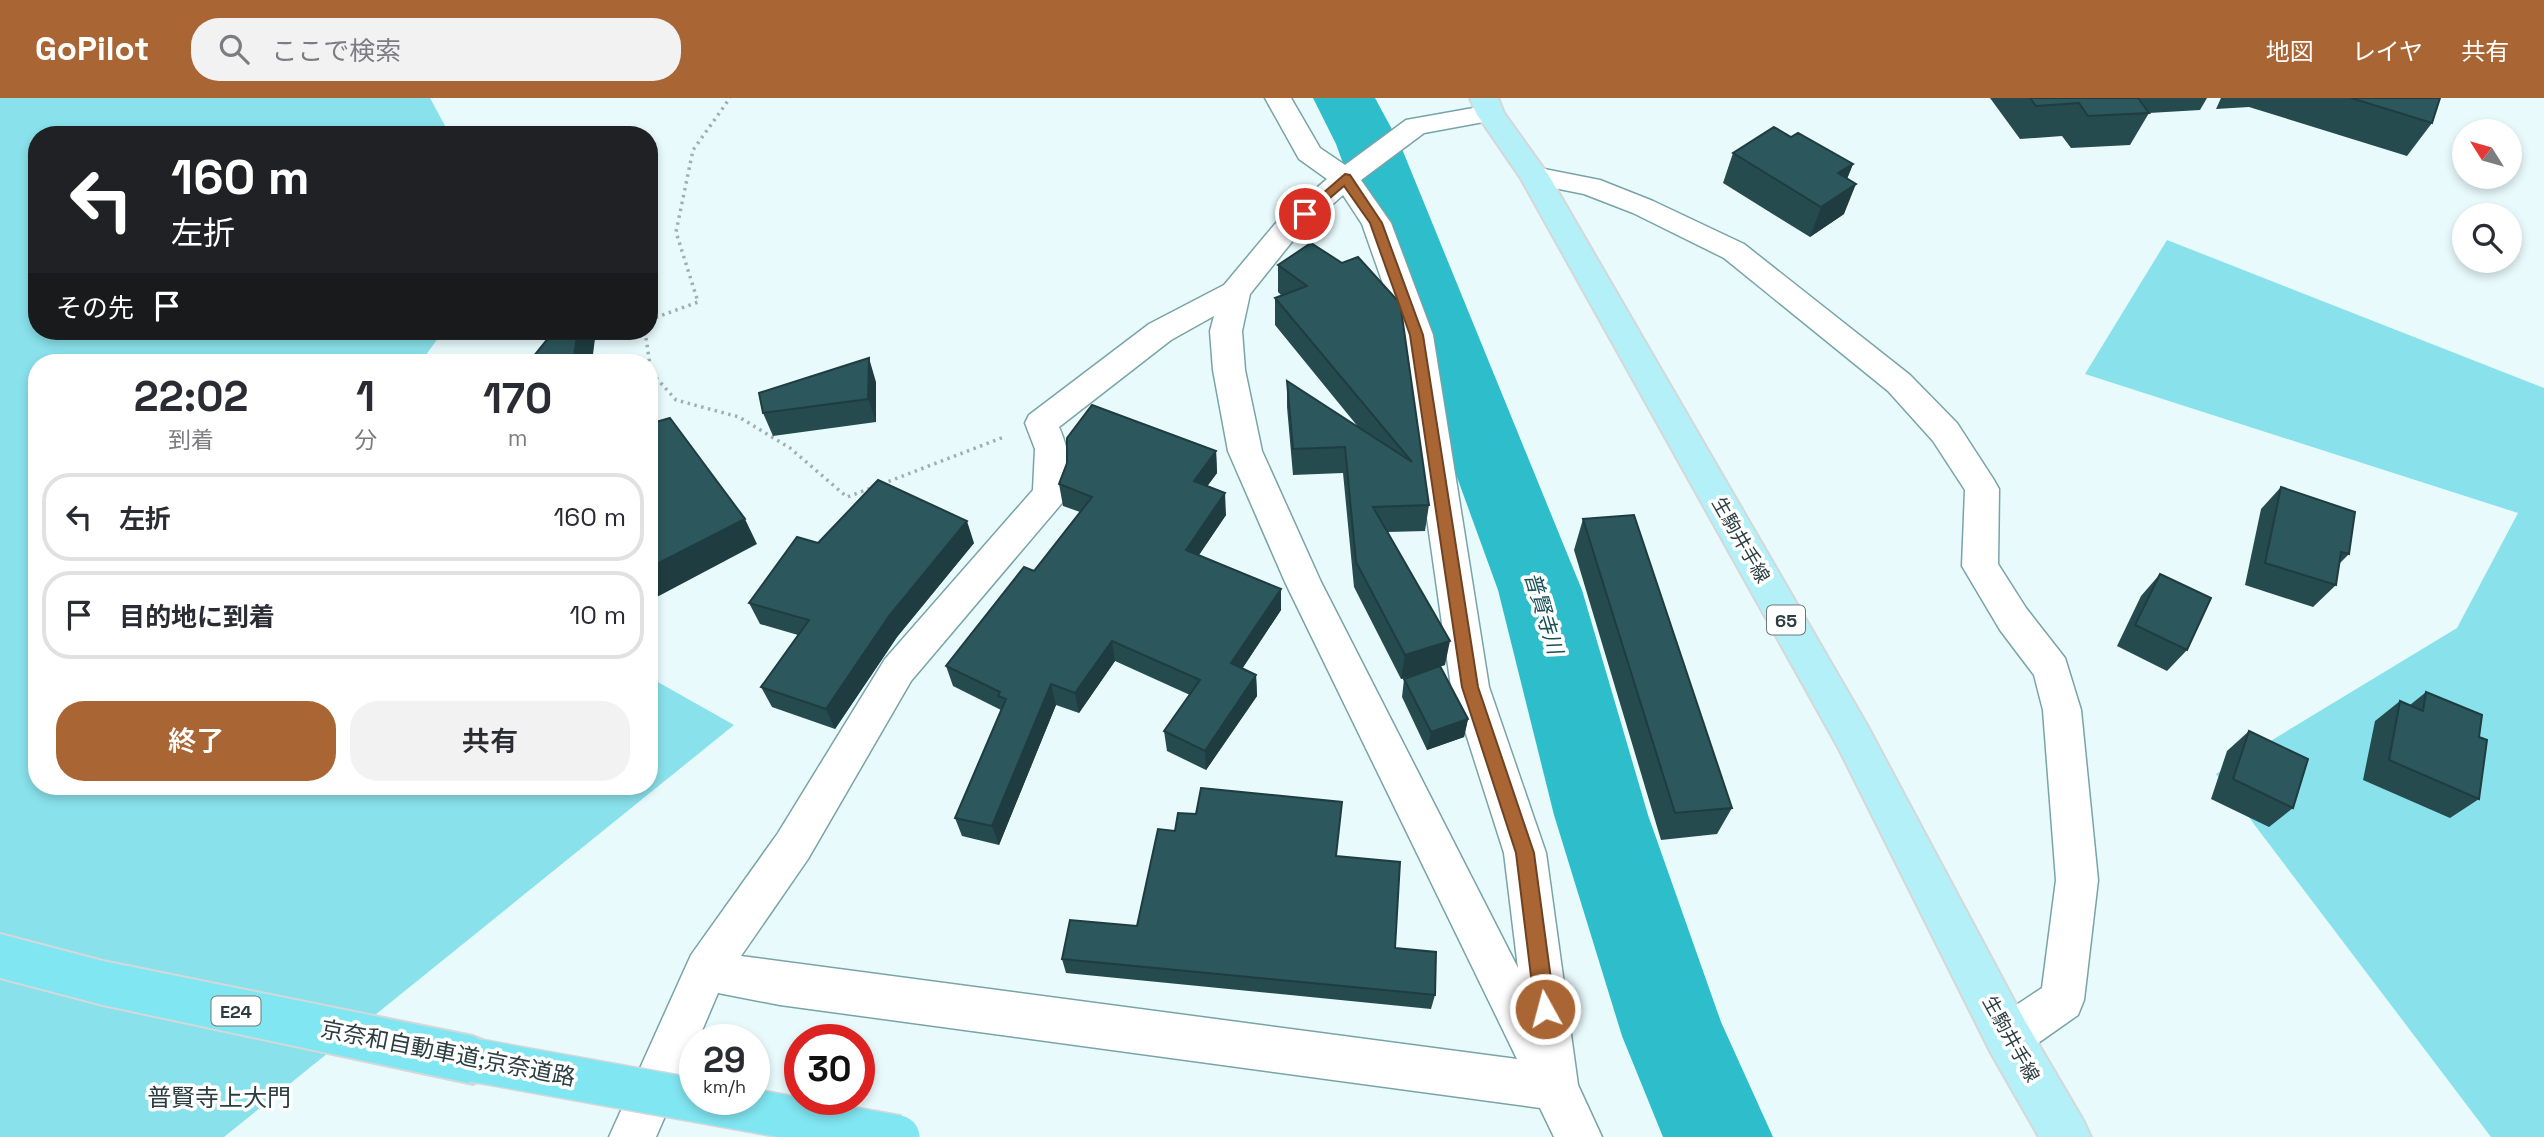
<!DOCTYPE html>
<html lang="ja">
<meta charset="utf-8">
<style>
:root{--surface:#fff;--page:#f2f2f3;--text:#2b2b33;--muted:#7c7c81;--line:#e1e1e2;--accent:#a96634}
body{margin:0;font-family:"Space Grotesk","Noto Sans JP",sans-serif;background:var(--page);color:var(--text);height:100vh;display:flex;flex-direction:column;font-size:26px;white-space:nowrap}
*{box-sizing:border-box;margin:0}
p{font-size:23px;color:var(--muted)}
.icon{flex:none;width:38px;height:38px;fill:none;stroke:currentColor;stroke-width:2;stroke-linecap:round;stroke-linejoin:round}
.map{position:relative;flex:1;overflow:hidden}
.drawer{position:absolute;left:28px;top:256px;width:630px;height:441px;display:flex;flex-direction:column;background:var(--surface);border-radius:28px;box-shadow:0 4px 10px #0003}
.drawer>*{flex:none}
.guide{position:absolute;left:28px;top:28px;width:630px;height:214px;border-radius:28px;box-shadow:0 4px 10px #0003;background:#202124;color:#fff;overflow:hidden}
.needle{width:46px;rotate:307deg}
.buttons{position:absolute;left:2452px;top:21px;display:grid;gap:14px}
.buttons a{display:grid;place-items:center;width:70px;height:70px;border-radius:50%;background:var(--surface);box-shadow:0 4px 10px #0003;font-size:35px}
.speed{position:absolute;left:679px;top:926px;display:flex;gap:14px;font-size:35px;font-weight:700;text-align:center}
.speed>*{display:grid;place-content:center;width:91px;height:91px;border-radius:50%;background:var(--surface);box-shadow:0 4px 10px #0003;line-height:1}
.speed small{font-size:18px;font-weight:400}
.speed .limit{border:10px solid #d22;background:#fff;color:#111}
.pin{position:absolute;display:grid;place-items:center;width:60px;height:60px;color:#fff;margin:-30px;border:4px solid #fff;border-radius:50%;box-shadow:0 2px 7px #0007}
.me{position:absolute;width:77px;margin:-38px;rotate:353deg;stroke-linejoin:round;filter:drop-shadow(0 0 5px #0008)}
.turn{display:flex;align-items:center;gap:24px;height:147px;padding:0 28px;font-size:32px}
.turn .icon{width:91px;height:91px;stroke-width:2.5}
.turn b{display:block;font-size:49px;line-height:60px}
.then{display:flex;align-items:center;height:66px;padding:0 28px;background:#0003;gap:14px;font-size:26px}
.eta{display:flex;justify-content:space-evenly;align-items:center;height:119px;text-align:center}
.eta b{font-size:42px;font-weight:600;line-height:49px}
.primary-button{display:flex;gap:14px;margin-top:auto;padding:14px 28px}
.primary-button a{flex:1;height:80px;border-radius:28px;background:var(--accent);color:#fff;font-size:28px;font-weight:600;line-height:80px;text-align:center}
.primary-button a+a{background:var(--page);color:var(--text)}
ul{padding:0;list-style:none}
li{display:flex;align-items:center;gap:21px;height:88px;margin:0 14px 10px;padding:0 14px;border:4px solid var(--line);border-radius:28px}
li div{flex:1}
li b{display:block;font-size:26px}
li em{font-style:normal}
header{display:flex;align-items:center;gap:42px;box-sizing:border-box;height:98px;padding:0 35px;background:var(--accent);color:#fff}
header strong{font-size:33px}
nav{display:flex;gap:38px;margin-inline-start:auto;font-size:24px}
.search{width:490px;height:63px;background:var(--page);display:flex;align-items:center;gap:18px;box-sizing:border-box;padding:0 24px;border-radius:28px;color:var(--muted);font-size:26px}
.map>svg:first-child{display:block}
</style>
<header>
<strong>GoPilot</strong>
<div class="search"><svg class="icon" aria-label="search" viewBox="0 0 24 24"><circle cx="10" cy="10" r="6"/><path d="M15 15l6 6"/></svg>ここで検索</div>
<nav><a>地図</a><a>レイヤ</a><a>共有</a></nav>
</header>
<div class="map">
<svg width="2544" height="1039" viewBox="0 0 2544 1039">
<rect width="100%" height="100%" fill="#e8fafc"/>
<path fill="#89e1eb" d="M0 0H430L450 37H37V233H443L421 264H37V688H649V579L734 627 224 1039H0Z
M2167 142 2544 290V1039H2491L2216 676 2457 530 2518 415 2085 276Z"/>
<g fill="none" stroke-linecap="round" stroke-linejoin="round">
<path fill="#2dbdcb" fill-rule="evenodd" d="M1313 0H1375L1400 46 1582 492 1648 717 1721 924 1773 1039H1663L1622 938 1554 717 1498 492 1336 46Z"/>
<defs>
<path id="street" d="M1265 0H1291L1320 50 1345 67 1406 22 1490 7 1500 9 1503 15 1500 21 1424 35 1361 82 1391 125 1433 237 1489 589 1546 755 1578 987 1602 1039H1554L1540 1010 780 907 718 895 698 942H695V949L656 1039H609L691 857 778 735 885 561 1033 392 1035 351 1025 325 1029 317 1149 226 1224 187 1275 126 1327 81 1299 61ZM1343 97 1362 126 1401 237 1451 589 1504 755 1518 870 1321 484 1262 353 1245 272 1242 233 1250 196 1295 140ZM1214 218 1210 233 1213 272 1228 353 1285 484 1517 961 741 858 808 761 911 583 1062 405C1075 382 1069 351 1059 329L1171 242Z
M1534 69 1600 82 1653 103 1744 146 1910 277 1957 325 1994 382 1999 391 1998 466 2026 510 2065 560 2081 612 2098 782 2084 902 2078 917 2024 955 2008 961 1992 955 1986 939 1992 923 2042 890 2056 782 2043 612 2034 577 2000 532 1962 468 1965 392 1933 343 1888 293 1724 160 1633 115 1584 96 1524 84 1520 78 1524 72Z"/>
<path id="primary" d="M1470 0H1498L1504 15 1549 78 1867 627 2025 923 2083 1022 2091 1039H2039L1991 955 1839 651 1520 79 1476 15Z"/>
<path id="highway" d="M0 836 103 863 473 938 490 945 497 962 490 979 473 986 103 907 0 880Z"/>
</defs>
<use href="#street" stroke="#78a4a9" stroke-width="3"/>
<use href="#primary" stroke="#d5d8d9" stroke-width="4"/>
<use href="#highway" stroke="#d5d8d9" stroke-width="4"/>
<path stroke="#9eb0b2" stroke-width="3.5" stroke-dasharray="2.5 4.5" stroke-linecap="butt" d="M649 222 698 204 676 134 693 52 730 0
M645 233 651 274 676 302 739 319 790 350 847 399 874 389
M882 386 1004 339"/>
<use href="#street" fill="#fff" fill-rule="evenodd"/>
<use href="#primary" fill="#b3f0f7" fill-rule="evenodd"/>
<use href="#highway" fill="#80e6f2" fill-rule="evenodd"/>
<defs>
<path id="highway-bridge" d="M473 962 898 1039"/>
</defs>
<use href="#highway-bridge" stroke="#d5d8d9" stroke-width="46" stroke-linecap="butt"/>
<use href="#highway-bridge" stroke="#80e6f2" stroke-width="43"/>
</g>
<path fill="#264b4f" d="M1990 0H2207L2200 12 2149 15 2130 47 2071 50 2062 38 2020 41Z
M2221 0H2440L2432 25 2407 58 2249 9 2216 11Z
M1791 39 1853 66 1847 81 1844 116 1810 139 1723 85 1733 55Z
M1342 165 1429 407 1425 433 1388 434 1445 567 1440 568 1468 621 1464 639 1427 652 1402 599 1404 581 1439 569 1401 581 1354 489 1343 375 1293 377 1287 309V283L1359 330 1275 227V200L1282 198 1278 194V167Z
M876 284V324L773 338 763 315Z
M1216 353 1217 375 1207 388 1226 417 1199 457 1281 512 1242 571 1256 577 1257 598 1206 672 1167 653 1164 633 1190 597 1115 563 1079 615 1056 607 999 747 962 738 955 720 1001 612 953 588 946 568 1034 473 1080 414 1063 408 1059 386Z
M2281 389 2349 456 2339 466 2336 487 2313 509 2245 487 2261 411Z
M1583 421 1732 710 1717 736 1661 742 1574 452Z
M818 445H974L897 539 835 631 772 609 761 589 798 537 760 526 749 505Z
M2160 476 2187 552 2167 573 2117 548 2141 498Z
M2426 594 2479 639V701L2450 720 2363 682 2375 623 2400 603 2410 607Z
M2249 633 2293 710 2269 729 2211 701 2227 653Z
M1175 733 1337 758 1395 850 1435 897 1431 911 1066 875 1062 861 1137 828Z"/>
<path fill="#1f3d40" d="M1853 66 1841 95 1838 75Z
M1856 86 1844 116 1810 139 1821 109Z
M578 233H596L592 264H573Z
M869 260 876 284V324L868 301Z
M1216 353 1217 375 1195 405 1194 383Z
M1225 395 1226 417 1188 473 1186 452Z
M745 421 757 446 655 500 649 490V470Z
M967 423 974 445 897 539 835 631 826 611 889 518Z
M1281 491V512L1232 586 1231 565Z
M1112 543 1115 563 1079 615 1075 595Z
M1450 543 1445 567 1401 581 1405 557Z
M1256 577 1257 598 1206 672 1205 653Z
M1051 586 1056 607 999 747 992 728Z
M1468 621 1464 639 1427 652 1431 634Z"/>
<path fill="#2c575c" stroke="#1f3d40" stroke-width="2" d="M2030 0H2138L2149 15 2088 18 2079 5 2036 8Z
M2351 0H2440L2432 25Z
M1774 29 1791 39 1798 35 1853 66 1838 75 1856 86 1821 109 1733 55Z
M1311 145 1342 165 1358 159 1398 203 1401 211 1429 407 1373 409 1450 543 1405 557 1356 464 1345 349 1293 351 1287 283 1412 364 1275 200 1307 188 1278 167Z
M554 233H578L573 264H529Z
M869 260 868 301 763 315 759 295Z
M1092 307 1216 353 1194 383 1225 395 1186 452 1281 491 1231 565 1256 577 1205 653 1164 633 1200 582 1112 543 1075 595 1051 586 992 728 955 720 1006 601 998 598 1000 594 946 568 1024 469 1034 473 1092 399 1059 386 1067 365V340Z
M670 320 745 421 649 470V326Z
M878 382 967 423 889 518 826 611 761 589 809 522 749 505 797 439 818 445Z
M2281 389 2355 414 2349 456 2341 454 2336 487 2265 465Z
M1634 417 1732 710 1675 715 1583 421Z
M2160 476 2211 500 2187 552 2135 527Z
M1440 568 1468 621 1431 634 1404 581Z
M2426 594 2482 617 2479 639 2487 642 2479 701 2389 662 2400 603 2423 613Z
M2249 633 2308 661 2293 710 2233 681Z
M1201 690 1342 704 1336 758 1400 764 1395 850 1436 854 1435 897 1062 861 1070 822 1137 828 1158 731 1175 733 1178 715 1196 716Z"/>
<path fill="#a96634" stroke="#6e4222" stroke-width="2" d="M1345 76 1350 77 1382 125 1423 237 1478 589 1534 755 1555 911 1552 918 1545 921 1538 918 1535 911 1516 755 1462 589 1410 237 1370 125 1344 88 1309 118 1305 120 1299 116Z"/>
<g text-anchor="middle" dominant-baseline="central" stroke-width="7" stroke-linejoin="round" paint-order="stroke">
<g fill="#fff" stroke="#6b787a" stroke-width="2">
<rect x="1767" y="507.5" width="38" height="29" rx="5"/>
<rect x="211.5" y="898.5" width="49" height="29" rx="5"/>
</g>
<g font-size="18" font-weight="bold" fill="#2c3e41">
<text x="1786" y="522">65</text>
<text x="236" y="913">E24</text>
</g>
<g font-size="19" fill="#2c3e41" stroke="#fff">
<text transform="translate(1741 442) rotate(60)">生駒井手線</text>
<text transform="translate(2011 941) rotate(61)">生駒井手線</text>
</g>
<g font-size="21" font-style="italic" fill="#185157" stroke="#fff">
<text transform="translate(1544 515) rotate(73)">普賢寺川</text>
</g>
<g font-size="23" fill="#2c3e41" stroke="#fff">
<text transform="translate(448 955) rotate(11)">京奈和自動車道;京奈道路</text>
</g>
<g font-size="24" fill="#2c3e41" stroke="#fff">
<text x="219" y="999">普賢寺上大門</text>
</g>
</g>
</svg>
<div class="buttons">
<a><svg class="needle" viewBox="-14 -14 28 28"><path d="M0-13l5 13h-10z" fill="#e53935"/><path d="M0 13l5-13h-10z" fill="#7c7c81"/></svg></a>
<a><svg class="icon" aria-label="search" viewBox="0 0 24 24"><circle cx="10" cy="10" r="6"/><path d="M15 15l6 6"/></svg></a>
</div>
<div class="speed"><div>29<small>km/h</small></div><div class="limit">30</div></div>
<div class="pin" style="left:1305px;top:116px;background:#d93025"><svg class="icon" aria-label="arrive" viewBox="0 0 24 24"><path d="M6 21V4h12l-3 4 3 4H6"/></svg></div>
<svg class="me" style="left:1545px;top:911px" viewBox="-20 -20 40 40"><circle r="17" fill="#a96634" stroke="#fff" stroke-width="3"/><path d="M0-11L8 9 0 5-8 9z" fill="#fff"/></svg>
<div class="guide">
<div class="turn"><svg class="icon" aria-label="left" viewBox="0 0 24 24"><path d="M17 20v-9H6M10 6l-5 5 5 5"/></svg><div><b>160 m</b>左折</div></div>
<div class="then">その先<svg class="icon" aria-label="arrive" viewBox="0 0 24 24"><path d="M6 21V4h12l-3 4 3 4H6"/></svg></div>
</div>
<section class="drawer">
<div class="eta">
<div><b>22:02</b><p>到着</p></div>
<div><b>1</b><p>分</p></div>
<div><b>170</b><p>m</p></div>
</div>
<ul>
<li><svg class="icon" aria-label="left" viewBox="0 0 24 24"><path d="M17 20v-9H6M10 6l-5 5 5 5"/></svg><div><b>左折</b></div><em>160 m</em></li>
<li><svg class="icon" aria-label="arrive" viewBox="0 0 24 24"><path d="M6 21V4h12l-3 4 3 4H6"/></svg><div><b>目的地に到着</b></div><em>10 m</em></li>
</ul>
<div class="primary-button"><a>終了</a><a>共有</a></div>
</section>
</div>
